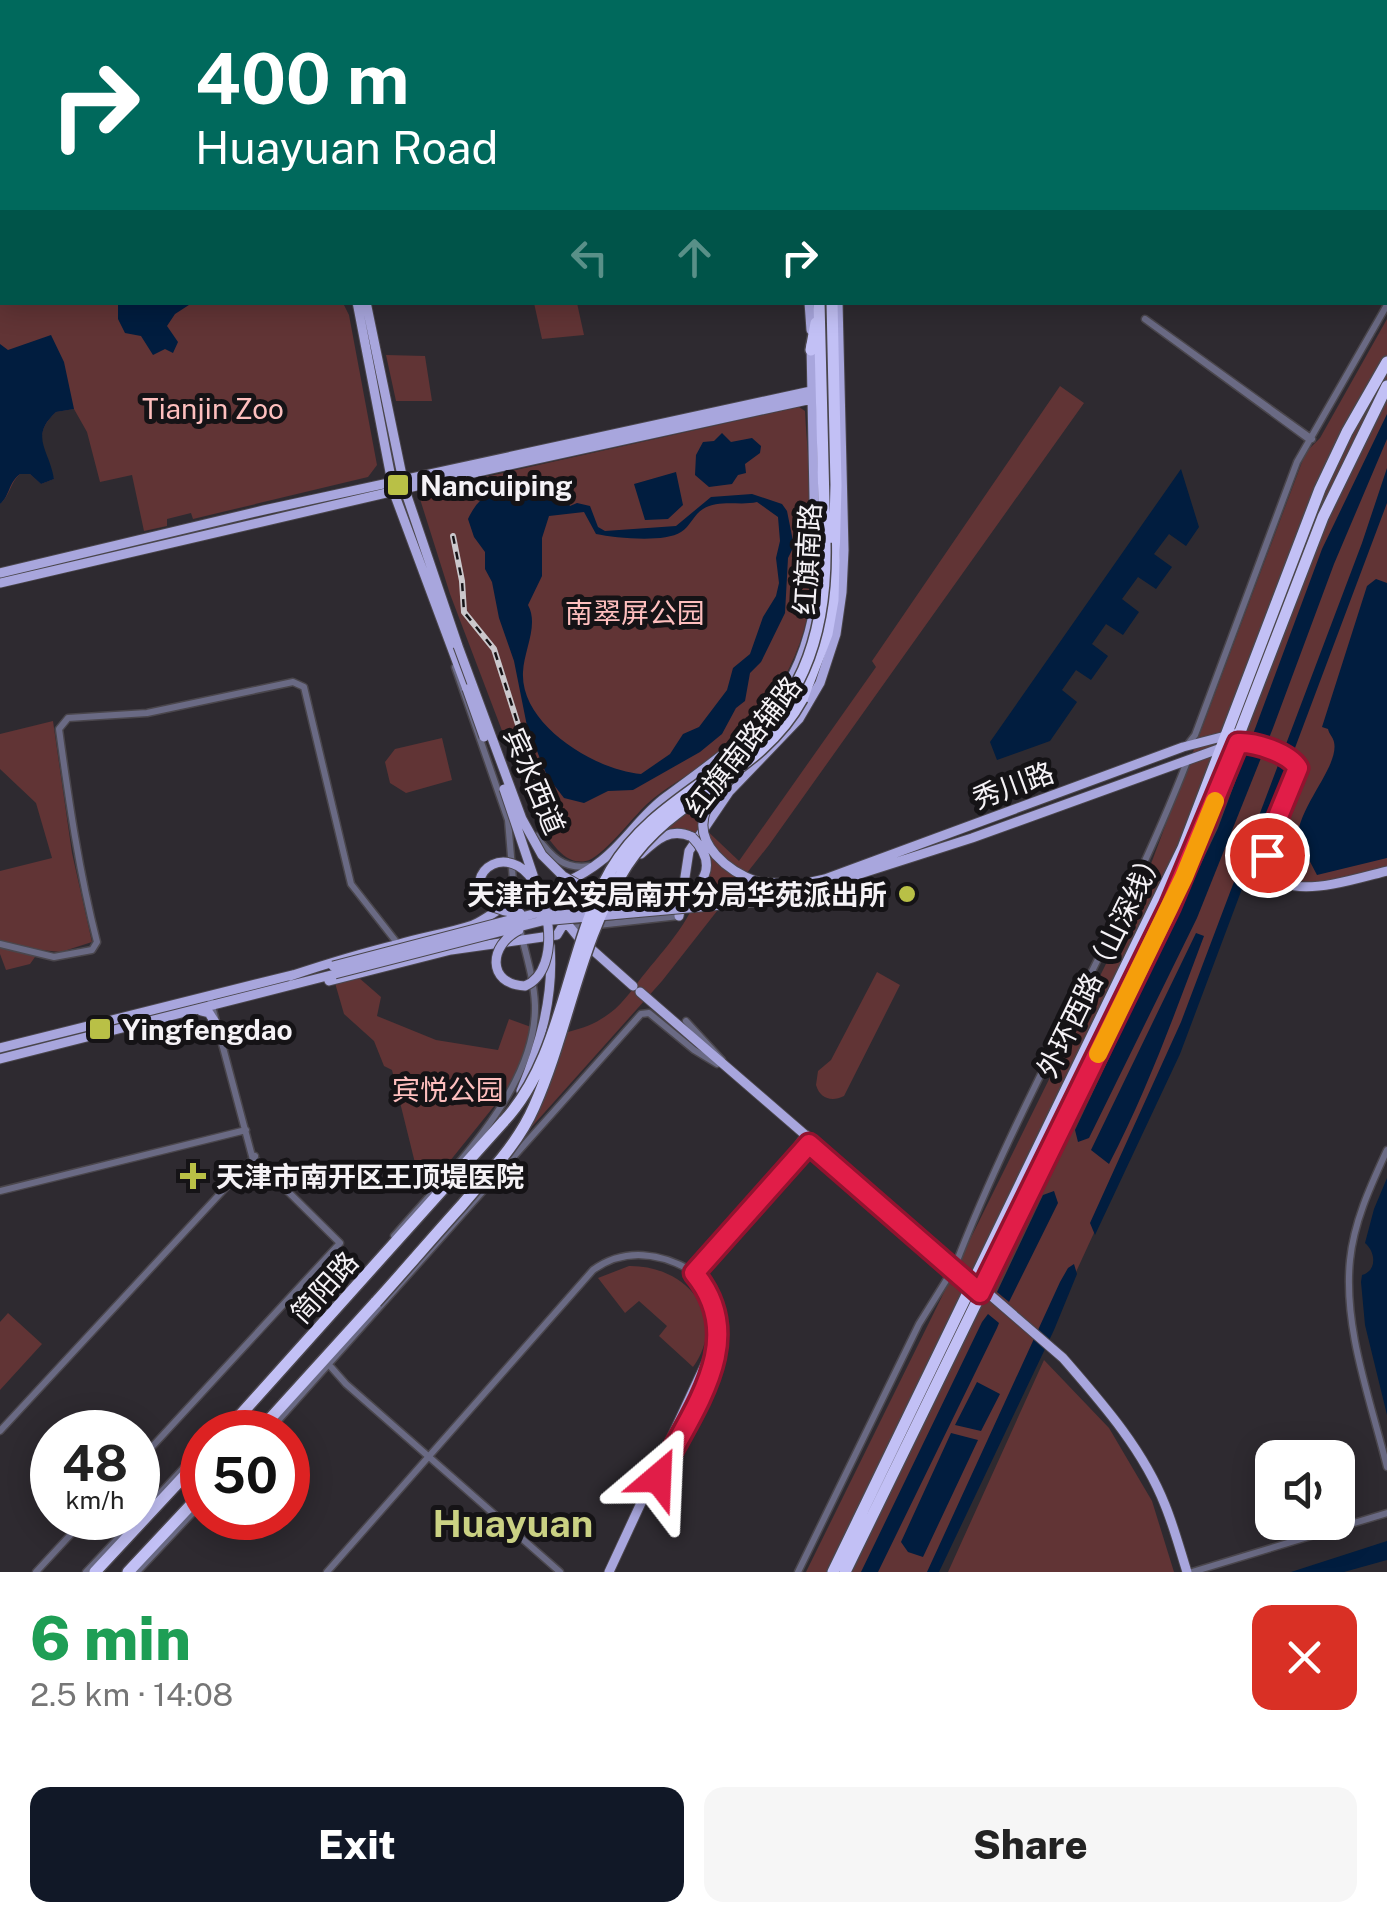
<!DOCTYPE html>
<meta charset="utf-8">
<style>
:root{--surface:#fff;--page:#f6f6f6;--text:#222;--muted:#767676;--accent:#111827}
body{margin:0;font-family:"Public Sans","Noto Sans SC",sans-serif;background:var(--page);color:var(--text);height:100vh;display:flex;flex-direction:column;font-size:38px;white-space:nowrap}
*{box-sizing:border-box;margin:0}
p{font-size:32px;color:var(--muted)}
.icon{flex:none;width:55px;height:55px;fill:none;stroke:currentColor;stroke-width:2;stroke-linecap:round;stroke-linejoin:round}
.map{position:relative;height:1572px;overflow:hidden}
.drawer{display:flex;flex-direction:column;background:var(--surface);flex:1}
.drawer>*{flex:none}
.guide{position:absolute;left:0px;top:0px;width:1388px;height:305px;box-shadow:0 5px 25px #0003;background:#00695c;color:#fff;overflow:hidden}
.tools{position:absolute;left:1255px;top:1440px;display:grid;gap:20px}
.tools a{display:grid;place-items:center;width:100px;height:100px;border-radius:20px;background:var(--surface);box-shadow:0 5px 25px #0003;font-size:50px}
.speed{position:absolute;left:30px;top:1410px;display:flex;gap:20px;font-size:50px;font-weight:700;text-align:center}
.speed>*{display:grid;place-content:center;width:130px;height:130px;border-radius:50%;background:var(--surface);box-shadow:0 5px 25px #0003;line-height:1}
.speed small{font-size:25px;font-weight:400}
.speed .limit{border:15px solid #d22;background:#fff;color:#111}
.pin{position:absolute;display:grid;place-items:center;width:85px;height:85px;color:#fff;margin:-42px;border:5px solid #fff;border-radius:50%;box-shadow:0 2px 10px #0007}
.me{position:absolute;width:110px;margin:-55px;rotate:26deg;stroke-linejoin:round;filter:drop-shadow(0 0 8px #0008)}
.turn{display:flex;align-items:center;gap:35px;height:210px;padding:0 30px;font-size:45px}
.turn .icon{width:130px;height:130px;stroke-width:2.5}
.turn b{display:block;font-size:70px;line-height:85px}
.lanes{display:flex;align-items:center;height:95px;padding:0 30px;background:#0003;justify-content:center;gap:50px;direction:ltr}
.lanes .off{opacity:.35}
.round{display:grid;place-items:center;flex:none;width:105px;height:105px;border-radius:20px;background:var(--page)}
.summary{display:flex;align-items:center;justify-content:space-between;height:170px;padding:0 30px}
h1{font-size:60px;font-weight:800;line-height:75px;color:#1e9e55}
.cta{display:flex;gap:20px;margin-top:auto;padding:20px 30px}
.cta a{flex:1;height:115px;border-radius:20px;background:var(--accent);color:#fff;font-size:40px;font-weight:800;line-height:115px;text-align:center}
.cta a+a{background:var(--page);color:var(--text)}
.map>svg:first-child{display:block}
</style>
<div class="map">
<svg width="1387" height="1572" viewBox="0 0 1387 1572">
<rect width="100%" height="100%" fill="#2e2a30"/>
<path fill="#613435" d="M0 0H265L2 2V302L343 303 349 315 377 465 368 477 193 519 191 513 167 519V526L144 531 132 475 100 482 87 432 74 409 56 412C31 435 45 451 54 479L41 484 30 474H20C10 483 10 496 0 504Z
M534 303H577L584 335 542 339Z
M1387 319V866C1359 873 1294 900 1276 867 1268 853 1272 835 1269 821L1231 902 1185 1035 938 1572H806L1137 901 1302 462 1307 451 1320 438Z
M386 355 425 356 432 401H396Z
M1060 386 1084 403 769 845 662 981 528 1131 568 1032C584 1028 597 1023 610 1013 624 1003 635 985 646 972 676 935 717 893 696 842L678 835 651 842 685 809 714 792 718 805 700 824 739 861 876 667 872 661Z
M799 407 805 411C808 475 822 556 807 618 793 679 758 723 710 760 689 775 666 787 647 804 633 817 601 859 586 861 562 866 548 836 536 820L450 594 420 499 467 481Z
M53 721 72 853 92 942 61 952 40 950 30 964 6 970 0 954V871L52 858 36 803 0 769V734Z
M442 738 452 780 406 793 390 783 385 762 395 749Z
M877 972 900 985 844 1096C832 1102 820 1099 816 1085L818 1071 831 1060Z
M358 977 381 997 377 1016 436 1040 498 1050 509 1019 531 1027 519 1070 507 1090 425 1192 405 1175 415 1163 392 1070 384 1066 374 1041 344 1014 335 983Z
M629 1266C685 1265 730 1315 693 1367L659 1336 667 1326 639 1301 625 1313 598 1278Z
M8 1313 42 1344 0 1390V1322Z
M1044 1360 1109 1428 1152 1501 1174 1572H948Z"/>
<path fill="#011d3f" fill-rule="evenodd" d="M118 303H192L175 314 167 326 178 342 173 353 165 349 153 355 141 336 125 333 118 319Z
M51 335 64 362 74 409 56 412C29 437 49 449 54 479L41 484 30 474H20C8 483 10 496 0 504V344L8 350Z
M1387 414V439L1334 564 1273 728 1197 918 1089 1138 1078 1142 1075 1130 1218 828 1322 549Z
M722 433 731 442 752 438 761 446 760 453 745 464 746 473 738 475 732 484 709 487 695 475 696 455 703 442 714 441Z
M1387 468V503L1180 1054 1095 1235 1090 1223 1181 1022 1362 543Z
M1181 469 1199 527 1186 546 1169 534 1154 554 1172 567 1156 589 1138 577 1122 599 1139 612 1123 635 1106 624 1092 644 1108 656 1091 680 1076 670 1062 690 1077 702 1050 741 997 760 990 742Z
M676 472 683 505 668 519 645 520 634 484Z
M539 477 546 492 563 494 570 506 577 503 590 506 598 527 605 531 676 526 711 497 752 494 782 504 787 511 794 546 788 558 785 613 761 662 750 673 745 701 736 708 722 734 700 752 633 790 608 791 584 803 564 798 547 776 527 726 514 661 499 618 492 582 485 569V552L474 537 468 519C482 488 508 484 539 477ZM757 502 778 517 780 541 776 558 779 583 776 596 763 617 750 654 733 668 727 690 699 727 683 734 670 754 641 774C595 770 520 725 523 672 524 650 539 625 528 605L542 576V538L549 516 584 512 596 534C616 538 664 543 681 532 690 527 694 514 703 509 719 499 740 506 757 502Z
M1376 579 1387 583V858L1317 875 1307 856 1297 847C1293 810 1340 768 1334 742 1333 737 1329 734 1328 729L1322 727 1367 586Z
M1196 933 1204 936C1175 1013 1147 1091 1109 1164L1091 1150Z
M1387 1178V1415L1365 1325 1361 1282 1362 1275C1377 1271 1376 1252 1365 1243L1374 1209Z
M1054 1191 1058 1203 1009 1302 997 1292 1043 1195Z
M1074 1264 1077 1274 1054 1330 939 1572H927L1060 1282 1068 1268Z
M988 1314 999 1323 997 1328 878 1572H861L982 1322Z
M977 1382 1000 1394 981 1431 955 1425Z
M951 1433 978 1440 923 1557 908 1552 901 1542Z
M1387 1541V1560L1344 1572H1291Z"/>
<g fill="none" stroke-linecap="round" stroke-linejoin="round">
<defs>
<path id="minor" d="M1310 440 1145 319 1312 439
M455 667 508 820 515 905
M1188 744 1195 735 1297 462 1387 305
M536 836C551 856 563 870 590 866
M571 928 679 916
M0 944 54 957 92 950 97 942C79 872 69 802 59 729L68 718 147 713 293 682 304 687 351 884 398 944
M209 995 252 1156 340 1243
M686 1021 722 1060
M1387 1150C1371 1185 1354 1221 1350 1260 1343 1329 1371 1401 1387 1467
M0 1191 246 1130
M394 1236C447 1174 537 1091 535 1005 534 980 526 954 520 930
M955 1266C1022 1092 1121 933 1188 759
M331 1367 346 1384 560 1572
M0 1431 255 1156
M268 1432 641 1014 649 1013 694 1050 717 1064
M138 1462 340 1243
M138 1517 202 1448
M36 1572 86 1518
M86 1572 137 1518
M137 1572 202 1503
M327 1572 593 1270C625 1247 661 1253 694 1272
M798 1572 919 1324 952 1271
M1192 1572 1387 1513"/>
<path id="major" d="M298 0 299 2
M306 0V2
M698 0V2
M728 0 729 2
M357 302 394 493 467 689
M366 302 405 490 458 646
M809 302 811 330
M0 573 264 510 811 391
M0 583 455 477 812 399
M641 854C657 839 671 827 692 837
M758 882 802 884 825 879 1183 747 1237 733 1294 755 1301 764C1301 784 1286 804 1279 822 1240 917 1339 883 1387 871
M816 888 972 838 1224 747
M679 916 689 851 729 792 799 719 820 683 836 634 842 592 844 550 838 302
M565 921 578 937 633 986
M290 976C326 964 362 953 399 944 423 937 449 933 473 925 487 919 498 908 512 903 543 891 575 882 601 861 625 843 641 815 666 797 746 737 799 707 816 599L811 345
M329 981 451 950 557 935 563 925C563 910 557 895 541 894
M640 992 1063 1358C1102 1403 1143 1449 1165 1505 1174 1527 1180 1550 1187 1572
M201 1011 209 1013 216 1024
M0 1048 292 975
M0 1059 335 974
M521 1091C540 1045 554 997 550 946
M609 1572 711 1352C718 1322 708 1297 688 1274L785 1165 806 1135"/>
<path id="highway" d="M706 0 707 2
M718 0 719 2
M819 302 825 543
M811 350 816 323
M802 699 827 634 833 600 836 485 832 302
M225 1432 504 1121
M258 1432 376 1302
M95 1572 202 1457
M128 1572 202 1493
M833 1572 1183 848 1320 489 1347 432 1387 362
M845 1572 1184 877 1323 517 1387 386"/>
</defs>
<use href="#minor" stroke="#4a464c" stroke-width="9"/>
<use href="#major" stroke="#4a464c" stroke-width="11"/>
<use href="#highway" stroke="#4a464c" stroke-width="14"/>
<use href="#minor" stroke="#6a6a84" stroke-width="6"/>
<use href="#major" stroke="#a8a6dd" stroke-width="9"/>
<use href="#highway" stroke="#c2c0f5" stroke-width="11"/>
<defs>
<path id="rail" d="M453 536 462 581 464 612 494 649 528 756 534 767 540 795 551 813"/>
</defs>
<use href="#rail" stroke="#cbc8cc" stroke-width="6"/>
<use href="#rail" stroke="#151316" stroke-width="2.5" stroke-dasharray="8" stroke-linecap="butt"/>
<defs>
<path id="major-bridge" d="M458 646 522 819 542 855 563 876 584 888 617 897 656 900
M467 689 484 737
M732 777C723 788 711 797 706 810 692 844 729 872 758 882
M504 789 534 878
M670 899C704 890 720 866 692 837
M519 930C489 945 486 984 525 986 564 970 550 883 518 866 479 846 454 910 520 913
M333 966 537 913 549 914 709 900 802 884
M335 974 542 921 756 902 816 888"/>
<path id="highway-bridge" d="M504 1121C564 1057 567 947 611 870 638 824 680 799 722 768 800 710 827 639 825 543
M376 1302C405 1270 433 1237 462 1205 488 1174 518 1144 534 1107 569 1028 579 939 627 865 674 794 761 775 802 699"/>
</defs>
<use href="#major-bridge" stroke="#4a464c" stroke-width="11" stroke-linecap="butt"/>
<use href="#highway-bridge" stroke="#4a464c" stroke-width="14" stroke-linecap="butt"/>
<use href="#major-bridge" stroke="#a8a6dd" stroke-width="9"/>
<use href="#highway-bridge" stroke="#c2c0f5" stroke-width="11"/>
</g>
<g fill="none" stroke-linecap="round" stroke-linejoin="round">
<defs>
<path id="route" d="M658 1478C690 1412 751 1341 694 1273L809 1144 980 1293 1170 906 1238 743C1255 742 1289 753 1298 768L1272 831 1267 855"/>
</defs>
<use href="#route" stroke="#92132f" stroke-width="25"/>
<use href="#route" stroke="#e11d48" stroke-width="18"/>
<path stroke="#f59e0b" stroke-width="18" d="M1098 1054 1184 877 1215 801"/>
</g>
<g fill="#b9c046" stroke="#151316" stroke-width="4">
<rect x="386" y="473" width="24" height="24" rx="5"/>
<circle cx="907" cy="894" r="10"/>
<rect x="88" y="1017" width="24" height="24" rx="5"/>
<path d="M188 1161h10v10h10v10h-10v10h-10v-10h-10v-10h10z"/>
</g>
<g text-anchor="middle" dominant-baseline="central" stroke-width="10" stroke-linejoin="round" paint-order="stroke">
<g font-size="28" fill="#febfbe" stroke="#151316">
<text x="213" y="408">Tianjin Zoo</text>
<text x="635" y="612">南翠屏公园</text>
<text x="448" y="1089">宾悦公园</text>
</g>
<g font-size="28" font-weight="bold" fill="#f5f2f6" stroke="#151316" text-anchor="start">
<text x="420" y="485">Nancuiping</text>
<text x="887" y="894" text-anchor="end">天津市公安局南开分局华苑派出所</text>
<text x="122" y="1029">Yingfengdao</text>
<text x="216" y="1176">天津市南开区王顶堤医院</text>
</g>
<g font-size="28" fill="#f5f2f6" stroke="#151316">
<text transform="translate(807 559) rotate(-87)">红旗南路</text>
<text transform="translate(743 746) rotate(-52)">红旗南路辅路</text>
<text transform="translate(535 781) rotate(67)">宾水西道</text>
<text transform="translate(1013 785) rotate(-20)">秀川路</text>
<text transform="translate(1100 962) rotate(-64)">外环西路（山深线）</text>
<text transform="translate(324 1287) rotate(-48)">简阳路</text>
</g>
<g font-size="38" font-weight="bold" fill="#cad183" stroke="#151316">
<text x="513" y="1523">Huayuan</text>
</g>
</g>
</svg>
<div class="tools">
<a><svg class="icon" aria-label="sound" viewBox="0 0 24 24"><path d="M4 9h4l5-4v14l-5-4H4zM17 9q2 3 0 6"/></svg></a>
</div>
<div class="speed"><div>48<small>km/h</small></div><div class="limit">50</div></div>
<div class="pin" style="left:1267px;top:855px;background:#d93025"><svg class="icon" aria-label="arrive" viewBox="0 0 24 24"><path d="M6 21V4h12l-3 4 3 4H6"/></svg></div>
<svg class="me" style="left:658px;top:1478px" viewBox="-20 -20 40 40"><path d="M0-17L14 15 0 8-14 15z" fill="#e11d48" stroke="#fff" stroke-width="4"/></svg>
<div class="guide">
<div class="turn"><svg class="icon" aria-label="right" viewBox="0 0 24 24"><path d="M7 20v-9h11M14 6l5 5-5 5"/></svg><div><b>400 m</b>Huayuan Road</div></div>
<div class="lanes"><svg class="icon off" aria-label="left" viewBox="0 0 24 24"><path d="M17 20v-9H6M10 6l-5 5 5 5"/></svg><svg class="icon off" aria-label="ahead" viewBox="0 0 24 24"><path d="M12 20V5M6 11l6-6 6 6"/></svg><svg class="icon" aria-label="right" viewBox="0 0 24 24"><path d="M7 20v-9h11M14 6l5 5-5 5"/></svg></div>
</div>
</div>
<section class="drawer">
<div class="summary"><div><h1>6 min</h1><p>2.5 km · 14:08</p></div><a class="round" style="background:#d93025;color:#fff"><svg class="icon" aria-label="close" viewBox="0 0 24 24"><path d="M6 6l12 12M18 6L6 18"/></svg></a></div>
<div class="cta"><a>Exit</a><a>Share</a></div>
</section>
